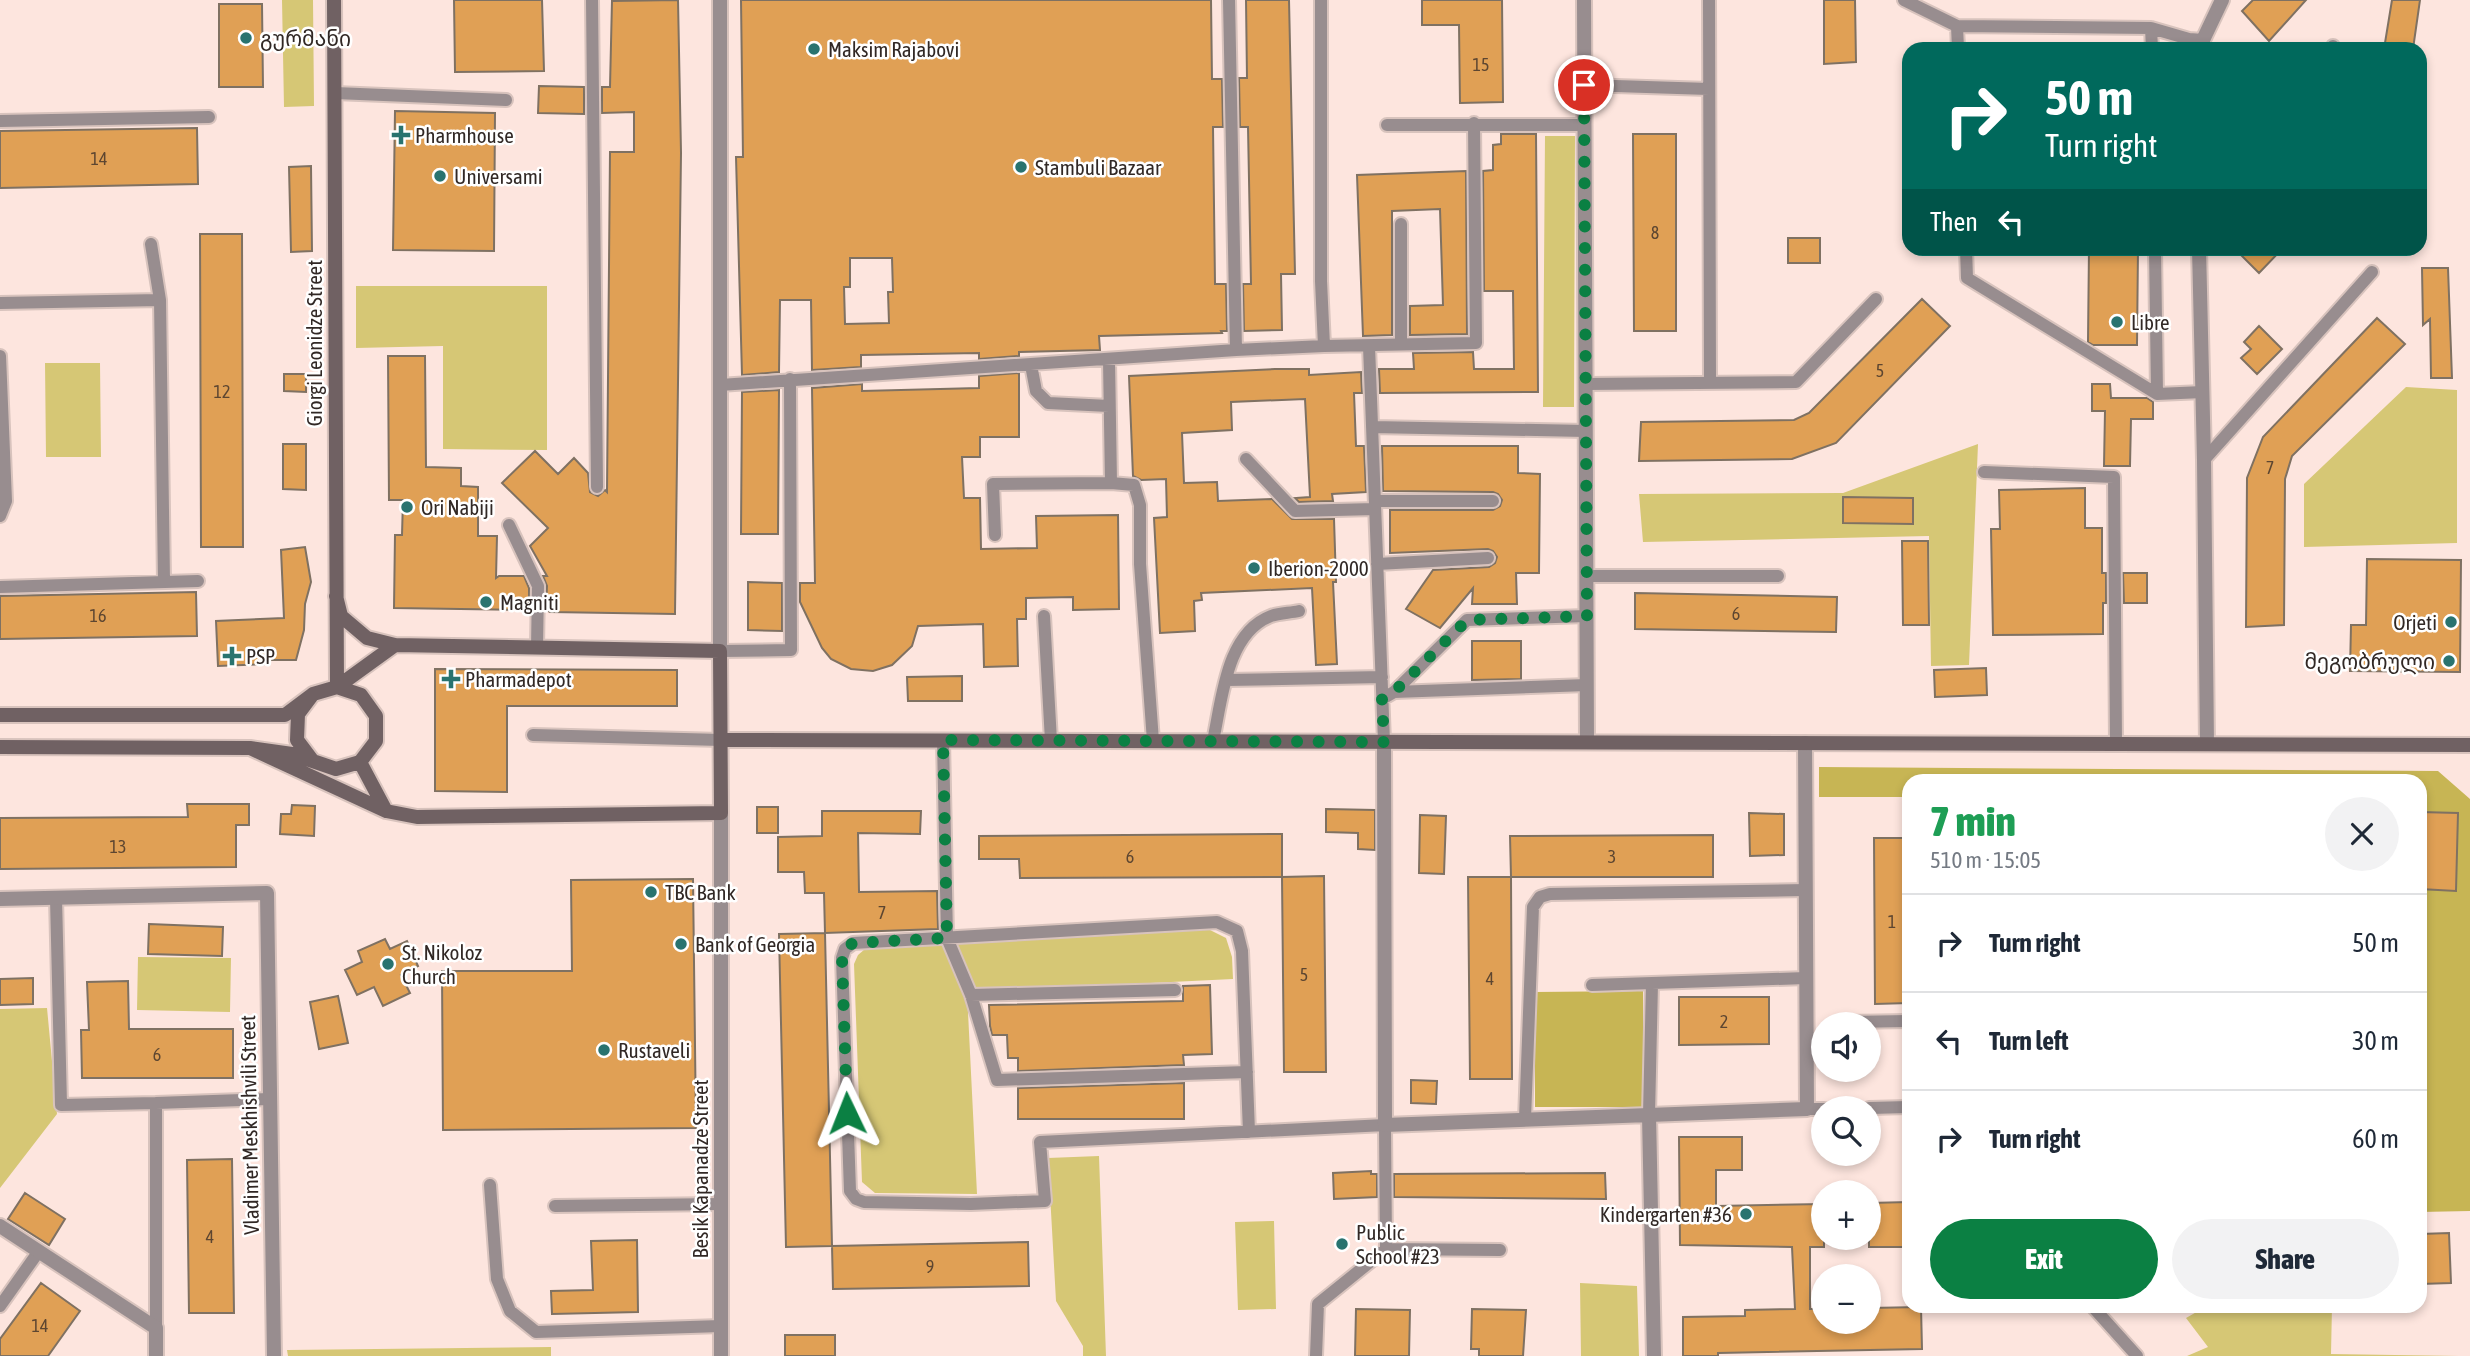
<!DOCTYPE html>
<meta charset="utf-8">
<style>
:root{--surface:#fff;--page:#f2f2f3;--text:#1f2937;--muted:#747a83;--line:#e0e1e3;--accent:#0b8043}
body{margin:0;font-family:"Asap Condensed","Noto Sans Georgian",sans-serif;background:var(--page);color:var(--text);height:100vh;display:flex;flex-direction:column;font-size:26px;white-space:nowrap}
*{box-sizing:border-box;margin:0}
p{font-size:23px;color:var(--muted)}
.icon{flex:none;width:38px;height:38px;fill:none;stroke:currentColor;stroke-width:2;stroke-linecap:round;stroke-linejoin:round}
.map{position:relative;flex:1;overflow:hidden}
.sheet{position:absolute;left:1902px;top:774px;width:525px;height:539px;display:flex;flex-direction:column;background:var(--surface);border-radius:21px;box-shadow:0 4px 10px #0003}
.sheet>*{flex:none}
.guide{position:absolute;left:1902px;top:42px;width:525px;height:214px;border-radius:21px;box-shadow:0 4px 10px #0003;background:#00695c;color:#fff;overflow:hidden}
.tools{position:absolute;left:1811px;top:1012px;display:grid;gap:14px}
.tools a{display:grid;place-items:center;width:70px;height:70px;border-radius:50%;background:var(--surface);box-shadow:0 4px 10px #0003;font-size:35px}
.pin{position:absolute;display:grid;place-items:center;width:60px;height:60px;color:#fff;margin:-30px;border:4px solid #fff;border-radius:50%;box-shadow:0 2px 7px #0007}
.me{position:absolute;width:77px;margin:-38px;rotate:358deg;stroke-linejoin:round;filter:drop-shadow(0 0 5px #0008)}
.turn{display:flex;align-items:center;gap:24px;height:147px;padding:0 28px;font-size:32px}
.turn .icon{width:91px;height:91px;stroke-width:2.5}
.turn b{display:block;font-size:49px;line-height:60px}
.then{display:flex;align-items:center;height:66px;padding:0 28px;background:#0003;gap:14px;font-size:26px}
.round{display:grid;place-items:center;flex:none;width:74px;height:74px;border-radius:37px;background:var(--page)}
.summary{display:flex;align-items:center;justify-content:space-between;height:119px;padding:0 28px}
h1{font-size:42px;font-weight:800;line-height:52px;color:#1e9e55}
.action{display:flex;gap:14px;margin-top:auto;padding:14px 28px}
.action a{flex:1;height:80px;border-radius:42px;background:var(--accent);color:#fff;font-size:28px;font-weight:800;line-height:80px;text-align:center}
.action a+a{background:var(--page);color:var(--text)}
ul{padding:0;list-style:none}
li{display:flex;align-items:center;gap:21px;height:98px;padding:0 28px;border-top:2px solid var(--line)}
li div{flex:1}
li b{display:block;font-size:26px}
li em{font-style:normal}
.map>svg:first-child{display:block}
</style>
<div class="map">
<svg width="2470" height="1356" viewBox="0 0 2470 1356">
<rect width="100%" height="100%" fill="#fde5de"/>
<path fill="#d6c775" d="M282 0H313L314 106 284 107Z
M1545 136H1575L1574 407H1543Z
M356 286H547V450L443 449V346L356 348Z
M45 363H100L101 457H46Z
M2406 387 2457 390V543L2304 547V484Z
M1978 444 1969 665 1931 666 1929 536 1643 542 1639 494 1843 493Z
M1208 929 1226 938 1232 957 1233 979 967 992 977 1194 875 1193 862 1182 854 964 858 955 865 949Z
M138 957 231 958 230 1012 137 1010Z
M47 1008 57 1114 0 1188V1009Z
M1099 1156 1106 1356H1083V1346L1056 1301 1048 1158Z
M1274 1221 1276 1309 1238 1310 1235 1222Z
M1580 1283 1637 1286 1639 1356H1581Z
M2207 1306H2332L2331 1354 2459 1356H2187L2208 1347 2186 1318Z
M551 1347V1356H288L287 1350Z"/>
<path fill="#c7b554" d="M1819 767 2438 771 2470 799V1211L2420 1212V780H1909V797H1819Z
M1643 991V1107H1535V992Z"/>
<path fill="#e0a055" stroke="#7f7162" stroke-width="2" fill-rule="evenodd" d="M454 0H542L544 71 455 72Z
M678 0 681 153 675 614 550 612 546 610 547 586 543 576H547L530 546 548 528 502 483 535 451 558 474 574 458 588 473 590 492 598 496 605 490 607 492 610 152H634V112L602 113V87H610L612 1Z
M741 0H1211L1212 79H1222L1223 127H1213L1215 284H1226L1227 331H1221L1222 333 1099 336 1100 350 1019 352V356L979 359V353L861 355V367L812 370 811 300H780L779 372 742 375 736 157H743ZM850 258H892L893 292H888L889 323 845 324 844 287H850Z
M1246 0H1289L1295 274H1281L1282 330 1244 331 1243 284H1251L1248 127H1240L1239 78H1247Z
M1422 0H1502L1503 102 1460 103 1459 25H1422Z
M1824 0H1855L1856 62 1824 64Z
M2253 0H2306L2269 41 2242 11Z
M2392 0H2420L2413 49H2384Z
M219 4H262L263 87H219Z
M539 86 584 87V114L538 113Z
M395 111 495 113 494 251 393 250Z
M197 128 198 184 0 188V131Z
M1501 134H1536L1538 392 1380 393 1379 369H1414L1413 353 1473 352 1474 369H1514L1513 291H1484L1483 171 1493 170V145L1501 144Z
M1633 134H1676V331H1634Z
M311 166 312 251 291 252 289 167Z
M1466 171 1467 334 1410 335V306L1443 305 1440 209 1392 211V335L1363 336 1357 175Z
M200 234H242L243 547H201Z
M1788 238H1820V263H1788Z
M2089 248H2138L2137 345H2093L2088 342Z
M2234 248H2283L2259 273Z
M2422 268H2448L2452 378H2431L2430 319 2423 325Z
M1922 299 1950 326 1836 443 1792 459 1639 461 1641 422 1794 420 1809 413Z
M2377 318 2405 344 2292 456 2285 479 2284 625 2246 627 2247 478 2263 437Z
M2259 326 2282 349 2257 374 2241 358 2251 349 2244 342Z
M388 356H425L426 467 461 468V486L478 487V536H497L496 578 499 576H524L529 588V610L394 608 395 535H402L403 500H389Z
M1275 369H1309V375L1361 372 1362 393H1354L1356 446H1364L1366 492 1332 494 1333 501 1299 502 1295 498 1310 497 1305 399 1231 402 1232 430 1182 433 1184 483 1217 482 1218 501 1272 499 1292 519H1334L1336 582H1333L1337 664 1316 665 1312 588 1201 593 1202 600 1194 601 1195 631 1160 633 1154 518 1167 517 1166 479 1141 480 1133 476 1129 376Z
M1019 373V437H980V457H962L964 498H980L981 549 1037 548 1036 516 1118 515 1119 609 1073 610V597L1026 598V619H1017L1018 666 984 667 983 624 918 626 912 646 892 665 873 671 851 669 831 659 822 648 800 602V583H815L812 388 862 384V391L979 388V376Z
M284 374H306V392L284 391Z
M2092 384H2110L2111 398H2147L2153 402V419H2131L2130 466H2104L2105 411H2092Z
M779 390 778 534H741L742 392Z
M283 444H306V490L283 489Z
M1382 446H1518V473L1540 474 1539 573H1516L1517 604H1472L1473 588 1440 628 1406 609 1433 570 1489 567 1495 563 1497 557 1493 551 1488 549 1390 553V510H1493L1500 506 1502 500 1498 494 1493 492 1383 491Z
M2085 488V528H2102V573H2106V603H2103V634L1993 635 1991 529H2000L1999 490Z
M1843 497 1913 498V524L1843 523Z
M1902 541H1928L1929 625H1903Z
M305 547 311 582 305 604 304 630 296 660H265V664L218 666 216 621 284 618 281 550Z
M2367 559 2461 560 2460 672 2350 671 2351 625H2366Z
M2123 573H2147V603H2124Z
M748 582 782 583V631L748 630Z
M196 592 197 636 0 639V596Z
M1635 593 1837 597 1836 632 1635 629Z
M1472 641H1521V679L1472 680Z
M1986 668 1987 695 1935 697 1934 670Z
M435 669 677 670V706H507V792L435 791Z
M962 676V701H908L907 677Z
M187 804H249V825H236V867L0 869V818L188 817Z
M292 805 315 806 314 836 280 834 281 814H291Z
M757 807H778V833H757Z
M1326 809 1375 810V850L1358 849V833L1326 832Z
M822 811H921L920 834 858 833 859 892 937 891 938 929 825 933 824 893H805L804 872H778V837L822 836Z
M2420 812 2458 813 2456 891 2420 889Z
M1749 813 1784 814V855L1750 856Z
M1420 815 1446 816 1444 874 1419 873Z
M1282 834V877L1020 878 1019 859H979V836Z
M1713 835V877H1511L1510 836Z
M1874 838H1909V1003L1875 1004Z
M1324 876 1326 1072H1284L1282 877Z
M1468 877H1511L1512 1079H1470Z
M693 879 696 1128 443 1130 442 971H572L571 880Z
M149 924 223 927 222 956 148 954Z
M825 933 832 1246 786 1247 779 934Z
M385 939 390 949 407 941 418 966 401 975 410 993 383 1006 374 987 357 995 345 970 362 962 358 951Z
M33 978V1004L0 1005V979Z
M128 981 129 1029H233V1078H82L81 1030H89L87 982Z
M1210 985 1212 1054 1183 1055 1184 1065 1018 1071V1058H1008L1007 1035H992L990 1026 989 1005 1183 1001V986Z
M338 996 348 1043 319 1049 310 1002Z
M1679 997H1769V1044L1679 1045Z
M1411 1080 1437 1081 1436 1104 1411 1103Z
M1184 1083V1119H1018V1088Z
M1679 1137H1742V1170H1716V1206L1824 1204V1247H1810V1309H1824V1321H1869V1308L1921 1307 1922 1349 1718 1353V1356H1683V1317L1745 1316V1310L1795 1309 1792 1247 1680 1245Z
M232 1159 234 1313H189L187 1160Z
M1371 1171V1174H1377V1197L1334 1199 1333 1173Z
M1605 1173 1606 1199 1394 1197V1174Z
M25 1193 65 1219 49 1245 8 1219Z
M1909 1202V1247H1869V1203Z
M2449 1233 2451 1283 2420 1284V1234Z
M637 1240 638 1312 552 1314 551 1291 593 1290 591 1241Z
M1028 1242 1029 1286 833 1289 832 1246Z
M41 1283 80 1311 48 1356H0V1339Z
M1356 1309 1410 1310 1409 1356H1355Z
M1472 1309 1526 1310 1523 1356H1479V1349H1471Z
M785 1335H835V1356H785Z"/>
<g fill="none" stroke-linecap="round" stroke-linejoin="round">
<defs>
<path id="lane" d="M592 0 597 487
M1229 0 1236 350
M1321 0V281L1324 346
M1709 0 1710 382
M1904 0 1957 26
M2151 28 2189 39 2203 40
M1958 49 1957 26 2151 28 2152 49
M2333 49V46
M1584 85 1709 89
M335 93 506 100
M0 121 209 117
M1387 125H1584
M1401 224V344
M151 244 160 300 164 581
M1966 248 1967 278 2157 394 2203 392
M2155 248 2157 394
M0 303 160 300
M1369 346 1384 742
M0 356 6 501 0 516
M1109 360 1111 483 1134 485 1140 505V564L1153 741
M1031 365 1036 391 1048 403 1109 406
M1586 384 1796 382 1876 299
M720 385 1236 350 1324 346 1476 343 1474 123
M1372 427 1586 431
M1246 459 1295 511 1375 509
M2204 460 2372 272
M1984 472 2114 477 2116 744
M1375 501H1493
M509 525 538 586 537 648
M995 535 993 484 1111 483
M1377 564 1488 558
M1587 576H1778
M0 587 198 581
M1044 616 1051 741
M720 651 791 650 790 379
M1227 680 1382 677
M1394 692 1587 685
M1382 699 1394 692 1467 620 1587 616
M533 735 721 740
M943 740 947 938 971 995 997 1080 1247 1072
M1213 741C1222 700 1226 633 1271 616 1279 613 1290 613 1299 611
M56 898 61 1105 156 1103
M1592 985 1652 983
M971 995 1175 990
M1847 1022 1909 1021
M1869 1108 1909 1107
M1807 1109H1824
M1649 1115 1652 983 1806 978
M1525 1119 1533 907 1540 897 1550 894 1806 890
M1249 1132 1242 951 1237 931 1217 922 853 943 845 949 842 958 850 1191 856 1199 864 1202 971 1204 1045 1201 1040 1142 1385 1125 1386 1249
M490 1185 497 1279 510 1311 536 1332 721 1326
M555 1206 721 1204
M0 1306 39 1251
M2092 1306 2137 1356
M156 1328V1103L270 1099
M1316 1356 1318 1304 1386 1249 1500 1250"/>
<path id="street" d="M720 0V651
M1584 0 1587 742
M2203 49V40L2222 0
M2199 248 2204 460 2207 744
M1384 742 1385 1125 1807 1109 1805 743
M721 813V1356
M0 899 267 893 274 1356
M1649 1115 1654 1356
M0 1226 156 1328V1356"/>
<path id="secondary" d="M334 0 337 687
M0 715H285L313 694
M721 740 2470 745
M0 747 250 748 292 754 336 769 360 762 376 741V716L361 695 337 687
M250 748 386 811 417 817 721 813 720 651 395 645 367 638 341 616 336 596
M312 760 297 740 298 714 313 694 337 687 395 645
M360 762 386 811"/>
</defs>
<use href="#lane" stroke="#d8c3bd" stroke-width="16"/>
<use href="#street" stroke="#d8c3bd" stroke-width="18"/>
<use href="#secondary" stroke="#d8c3bd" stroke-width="18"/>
<use href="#lane" stroke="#988d8f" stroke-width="12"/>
<use href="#street" stroke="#988d8f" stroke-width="14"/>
<use href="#secondary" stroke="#706163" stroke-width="14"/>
</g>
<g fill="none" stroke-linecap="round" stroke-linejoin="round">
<path stroke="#0b8043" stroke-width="12" stroke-dasharray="0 21.6" d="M847 1113 842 958 845 949 853 943 947 938 943 740 1384 742 1382 699 1394 692 1467 620 1587 616 1584 85"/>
</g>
<g fill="#29736f" stroke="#fff" stroke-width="2.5">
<circle cx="246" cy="38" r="7"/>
<circle cx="814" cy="49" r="7"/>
<path d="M397.5 124.5h7v7h7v7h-7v7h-7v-7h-7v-7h7z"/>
<circle cx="1021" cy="167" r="7"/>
<circle cx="440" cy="176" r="7"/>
<circle cx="2117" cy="322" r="7"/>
<circle cx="407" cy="507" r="7"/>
<circle cx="1254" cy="568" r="7"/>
<circle cx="486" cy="602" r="7"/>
<circle cx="2451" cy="622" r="7"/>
<path d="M228.5 645.5h7v7h7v7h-7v7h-7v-7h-7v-7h7z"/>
<circle cx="2449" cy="661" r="7"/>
<path d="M447.5 668.5h7v7h7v7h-7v7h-7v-7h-7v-7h7z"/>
<circle cx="651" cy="892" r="7"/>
<circle cx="681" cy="944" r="7"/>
<circle cx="388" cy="964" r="7"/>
<circle cx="604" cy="1050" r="7"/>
<circle cx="1746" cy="1214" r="7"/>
<circle cx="1342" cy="1244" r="7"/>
</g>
<g text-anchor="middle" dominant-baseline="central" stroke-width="5" stroke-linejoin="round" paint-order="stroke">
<g font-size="18" fill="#5d4631">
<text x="1481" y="64">15</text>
<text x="99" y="158">14</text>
<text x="1655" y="232">8</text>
<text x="1880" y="370">5</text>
<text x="222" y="391">12</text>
<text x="2270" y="467">7</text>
<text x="1736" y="613">6</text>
<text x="98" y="615">16</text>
<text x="118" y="846">13</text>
<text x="1130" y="856">6</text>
<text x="1612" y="856">3</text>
<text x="882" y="912">7</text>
<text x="1892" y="921">1</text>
<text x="1304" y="974">5</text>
<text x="1490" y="978">4</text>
<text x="1724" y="1021">2</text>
<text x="157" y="1054">6</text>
<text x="210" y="1236">4</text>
<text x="930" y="1266">9</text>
<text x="40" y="1325">14</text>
</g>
<g font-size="21" fill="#312825" stroke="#fff" text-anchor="start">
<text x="260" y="38">გურმანი</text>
<text x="828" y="49">Maksim Rajabovi</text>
<text x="415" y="135">Pharmhouse</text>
<text x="1035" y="167">Stambuli Bazaar</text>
<text x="454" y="176">Universami</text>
<text x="2131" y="322">Libre</text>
<text x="421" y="507">Ori Nabiji</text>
<text x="1268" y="568">Iberion-2000</text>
<text x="500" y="602">Magniti</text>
<text x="2437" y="622" text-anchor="end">Orjeti</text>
<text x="246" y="656">PSP</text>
<text x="2435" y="661" text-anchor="end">მეგობრული</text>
<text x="465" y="679">Pharmadepot</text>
<text x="665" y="892">TBC Bank</text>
<text x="695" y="944">Bank of Georgia</text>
<text x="402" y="952">St. Nikoloz<tspan x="402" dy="24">Church</tspan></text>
<text x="618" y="1050">Rustaveli</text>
<text x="1732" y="1214" text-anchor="end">Kindergarten #36</text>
<text x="1356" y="1232">Public<tspan x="1356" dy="24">School #23</tspan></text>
</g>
<g font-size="21" fill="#312825" stroke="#fff">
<text transform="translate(314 343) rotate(-90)">Giorgi Leonidze Street</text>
<text transform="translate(249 1125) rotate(-91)">Vladimer Meskhishvili Street</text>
<text transform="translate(700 1169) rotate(-90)">Besik Kapanadze Street</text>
</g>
</g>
</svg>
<div class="tools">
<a><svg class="icon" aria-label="sound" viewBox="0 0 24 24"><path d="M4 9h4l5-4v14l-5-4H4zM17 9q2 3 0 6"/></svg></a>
<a><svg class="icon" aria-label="search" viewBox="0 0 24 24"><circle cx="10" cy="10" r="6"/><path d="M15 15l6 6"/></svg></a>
<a>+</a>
<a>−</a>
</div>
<div class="pin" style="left:1584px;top:85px;background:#d93025"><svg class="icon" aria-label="arrive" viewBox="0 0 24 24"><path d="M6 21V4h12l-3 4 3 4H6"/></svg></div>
<svg class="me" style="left:847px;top:1113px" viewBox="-20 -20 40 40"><path d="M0-17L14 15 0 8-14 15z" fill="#0b8043" stroke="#fff" stroke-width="4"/></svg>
<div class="guide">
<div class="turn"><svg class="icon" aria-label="right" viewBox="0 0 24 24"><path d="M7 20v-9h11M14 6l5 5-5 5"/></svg><div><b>50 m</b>Turn right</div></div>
<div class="then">Then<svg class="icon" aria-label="left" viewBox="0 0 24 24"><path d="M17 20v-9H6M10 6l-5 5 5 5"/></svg></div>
</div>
<section class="sheet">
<div class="summary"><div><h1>7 min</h1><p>510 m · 15:05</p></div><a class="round"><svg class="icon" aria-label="close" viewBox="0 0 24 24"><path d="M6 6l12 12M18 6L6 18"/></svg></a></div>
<ul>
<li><svg class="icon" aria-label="right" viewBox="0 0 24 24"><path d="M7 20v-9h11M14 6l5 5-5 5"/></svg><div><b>Turn right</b></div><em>50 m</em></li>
<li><svg class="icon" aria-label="left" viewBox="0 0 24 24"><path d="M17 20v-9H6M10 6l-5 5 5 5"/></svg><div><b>Turn left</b></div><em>30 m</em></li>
<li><svg class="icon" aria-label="right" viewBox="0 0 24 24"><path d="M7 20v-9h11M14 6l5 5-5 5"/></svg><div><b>Turn right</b></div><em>60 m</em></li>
</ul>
<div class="action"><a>Exit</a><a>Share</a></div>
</section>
</div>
